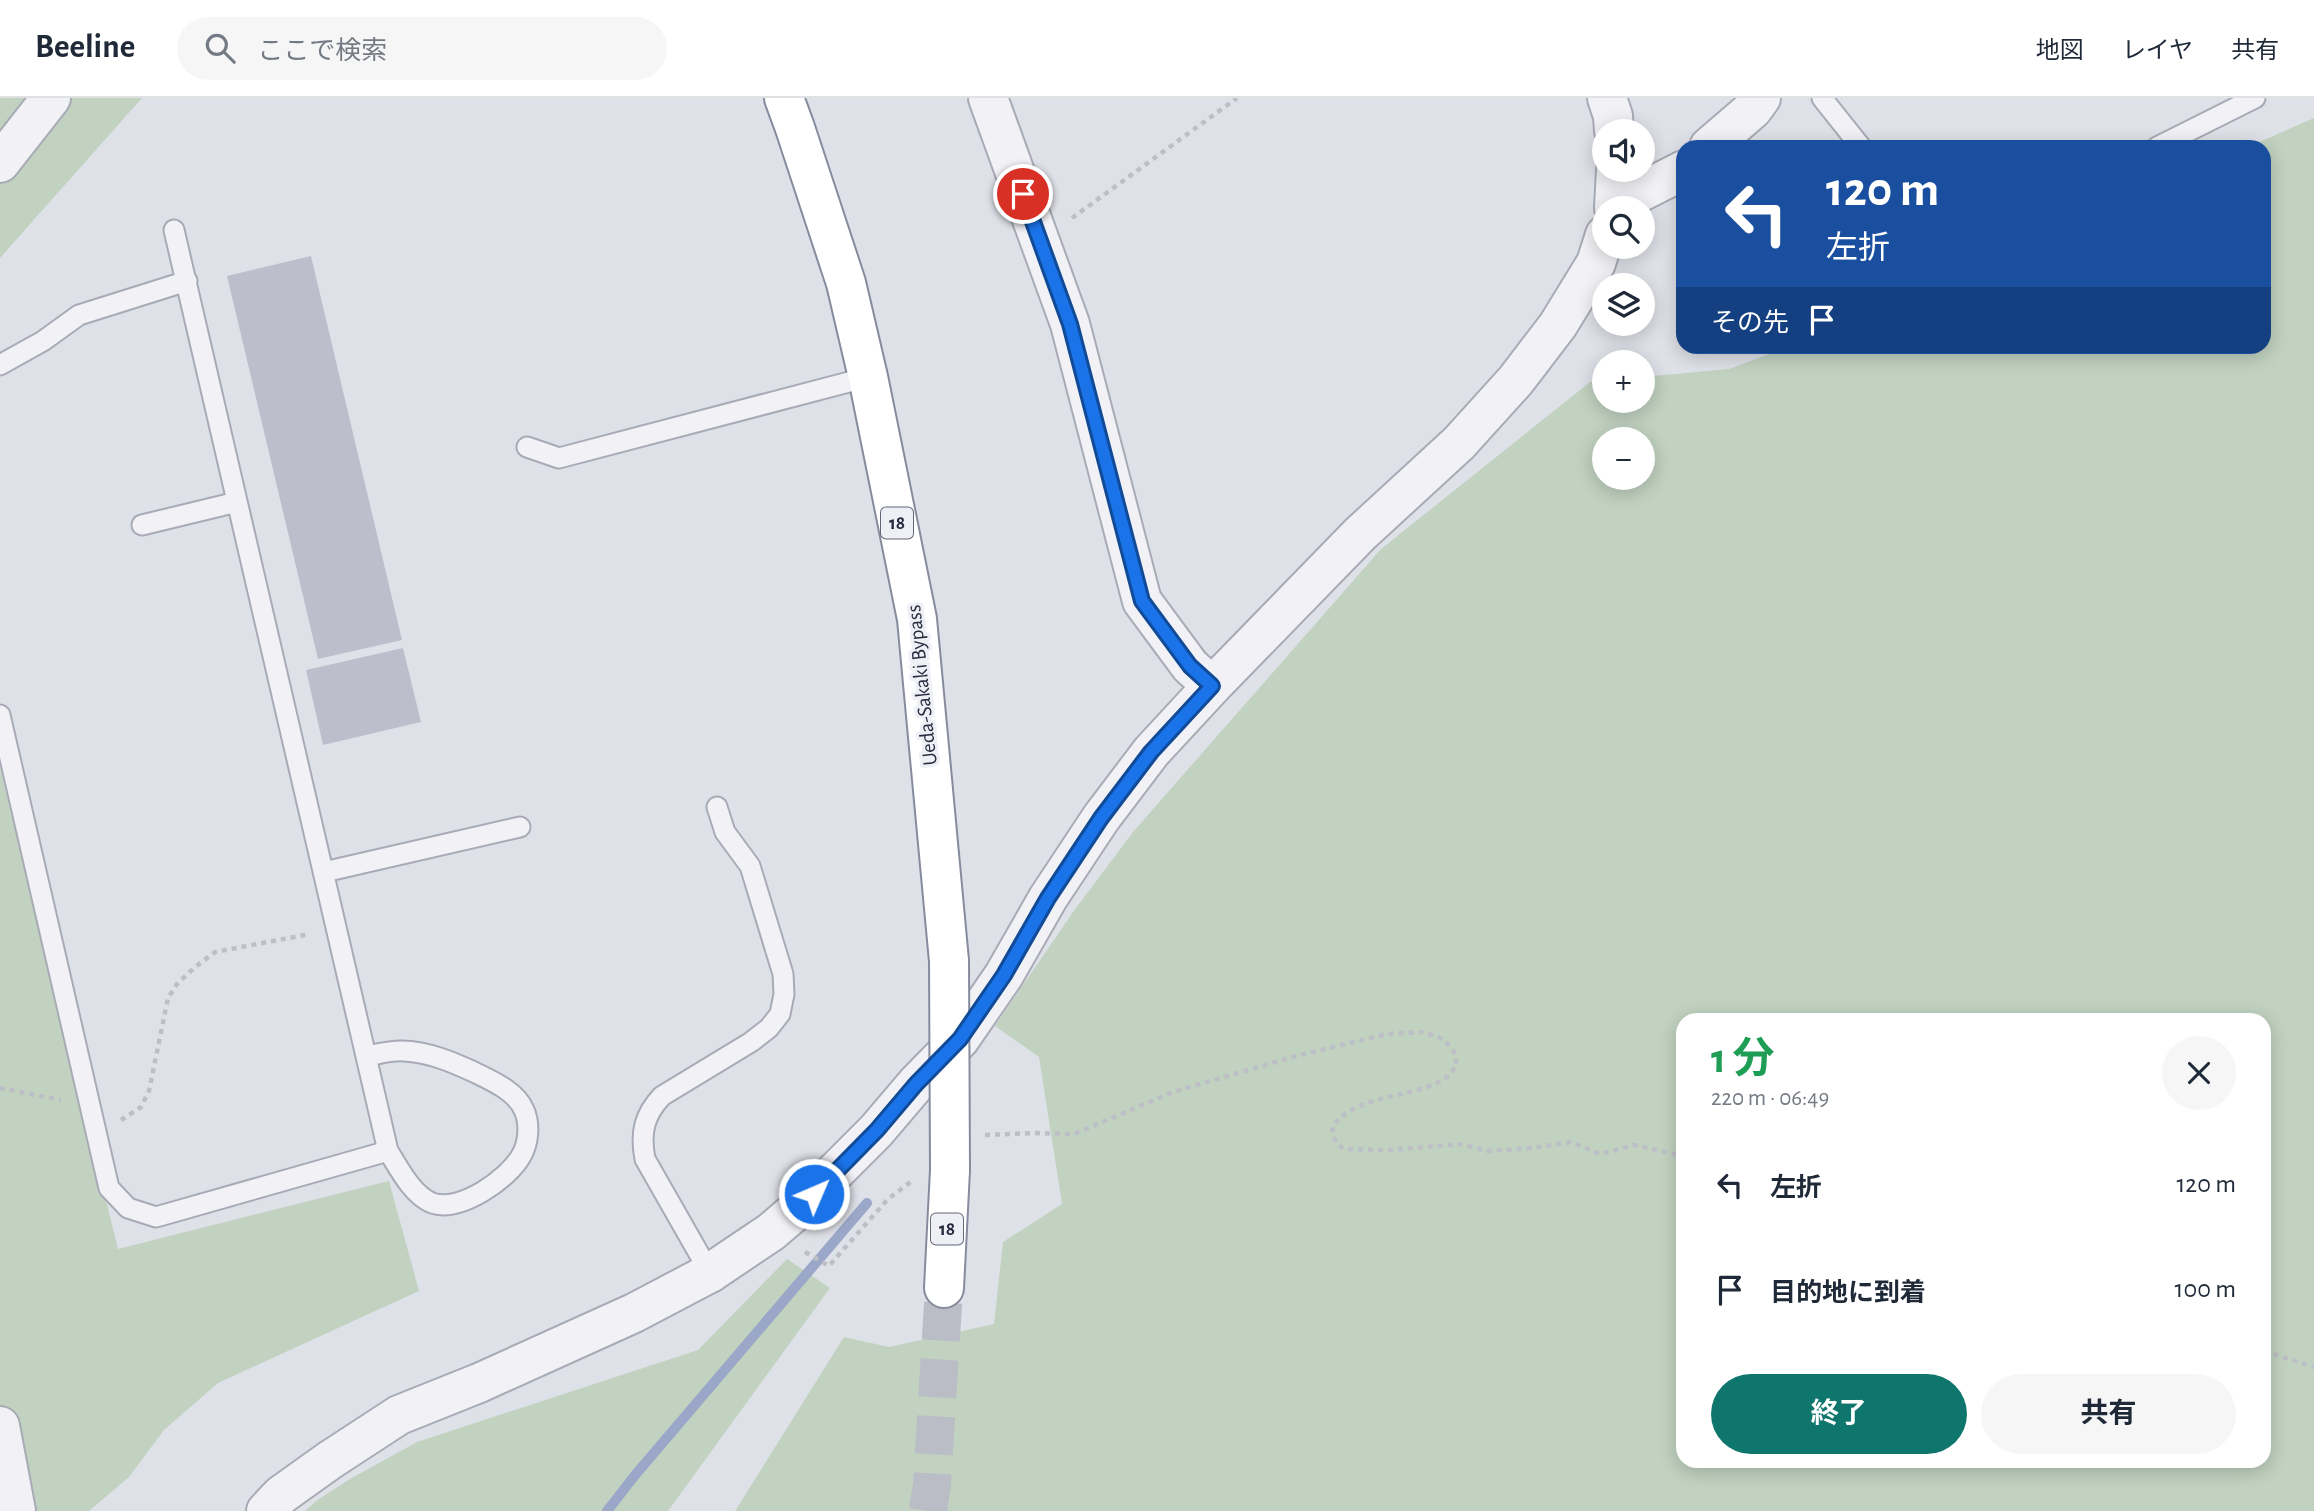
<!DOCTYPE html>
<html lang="ja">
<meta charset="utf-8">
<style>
:root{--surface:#fff;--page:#f6f6f7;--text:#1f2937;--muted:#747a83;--line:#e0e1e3;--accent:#0f766e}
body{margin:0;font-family:"Alegreya Sans","Noto Sans JP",sans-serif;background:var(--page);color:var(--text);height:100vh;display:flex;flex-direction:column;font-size:26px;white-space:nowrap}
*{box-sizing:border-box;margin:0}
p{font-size:23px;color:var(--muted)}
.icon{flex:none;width:38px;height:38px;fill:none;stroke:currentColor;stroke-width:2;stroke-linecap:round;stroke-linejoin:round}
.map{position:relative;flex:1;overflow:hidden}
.drawer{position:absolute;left:1676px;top:915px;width:595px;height:455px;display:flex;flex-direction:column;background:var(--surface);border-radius:21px;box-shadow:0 4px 18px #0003}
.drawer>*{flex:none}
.top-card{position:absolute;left:1676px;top:42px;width:595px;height:214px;border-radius:21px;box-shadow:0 4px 18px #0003;background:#1a4fa0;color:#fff;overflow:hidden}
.controls{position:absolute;left:1592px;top:21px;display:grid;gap:14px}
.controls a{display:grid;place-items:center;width:63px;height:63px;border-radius:50%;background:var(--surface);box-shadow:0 4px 18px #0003;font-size:35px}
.pin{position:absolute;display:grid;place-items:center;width:60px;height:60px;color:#fff;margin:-30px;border:4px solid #fff;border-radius:50%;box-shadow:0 2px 7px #0007}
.me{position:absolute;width:77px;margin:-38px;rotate:45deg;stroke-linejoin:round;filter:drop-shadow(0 0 5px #0008)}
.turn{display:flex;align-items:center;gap:24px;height:147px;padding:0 35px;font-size:32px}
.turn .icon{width:91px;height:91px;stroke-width:2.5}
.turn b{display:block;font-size:49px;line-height:60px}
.then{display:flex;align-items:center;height:66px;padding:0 35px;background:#0003;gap:14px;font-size:26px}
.round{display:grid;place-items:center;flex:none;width:74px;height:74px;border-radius:37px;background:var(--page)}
.summary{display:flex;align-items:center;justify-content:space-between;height:119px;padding:0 35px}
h1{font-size:42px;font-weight:700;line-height:52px;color:#1e9e55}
.button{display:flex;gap:14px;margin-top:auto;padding:14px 35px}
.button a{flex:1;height:80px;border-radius:42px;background:var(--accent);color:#fff;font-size:28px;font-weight:700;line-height:80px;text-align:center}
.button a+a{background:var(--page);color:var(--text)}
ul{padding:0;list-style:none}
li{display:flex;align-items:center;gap:21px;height:105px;padding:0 35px}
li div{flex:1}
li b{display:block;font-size:26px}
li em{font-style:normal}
header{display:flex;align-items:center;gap:42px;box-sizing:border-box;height:98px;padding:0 35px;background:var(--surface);border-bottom:2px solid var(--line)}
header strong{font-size:33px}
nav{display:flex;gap:38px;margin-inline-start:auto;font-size:24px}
.search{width:490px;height:63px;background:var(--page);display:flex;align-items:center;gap:18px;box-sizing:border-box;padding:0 24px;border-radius:38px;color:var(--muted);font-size:26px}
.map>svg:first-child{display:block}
</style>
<header>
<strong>Beeline</strong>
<div class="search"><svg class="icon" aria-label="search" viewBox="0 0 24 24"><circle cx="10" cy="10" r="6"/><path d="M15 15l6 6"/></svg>ここで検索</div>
<nav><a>地図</a><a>レイヤ</a><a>共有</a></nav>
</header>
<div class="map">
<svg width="2314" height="1413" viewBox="0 0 2314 1413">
<rect width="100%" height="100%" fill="#dfe1e8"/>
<path fill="#c1d2c0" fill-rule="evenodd" d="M0 0H142L0 160Z
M2314 20V1413H735L844 1239 889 1249 994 1226 1003 1144 1062 1106 1039 959 995 928 1073 814 1133 734 1381 451 1590 284 1605 282V303H1643V279L1729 271 1788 249 2264 248V49H2248ZM1643 341V380H1605V341ZM2264 922V1363H1684V922Z
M0 670 118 1151 389 1083 419 1193 218 1285 164 1332 129 1379 89 1413H0Z
M787 1161 830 1190 668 1413H305L316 1403 350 1381 417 1344 698 1252Z"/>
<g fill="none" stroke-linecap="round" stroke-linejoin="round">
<path stroke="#9aa7c8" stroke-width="10" d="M607 1413 636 1376 867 1105"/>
</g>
<path fill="#bcbfcb" d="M311 158 402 542 318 561 227 178Z
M403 550 421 624 323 647 306 572Z"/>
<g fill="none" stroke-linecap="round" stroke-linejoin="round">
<path stroke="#babdc6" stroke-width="38" stroke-dasharray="38 19" stroke-linecap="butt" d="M928 1413 932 1386 944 1190"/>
<defs>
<path id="service" d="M1822 0 1861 49
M2157 49 2255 0
M174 132 388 1053C399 1070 412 1097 432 1105 460 1115 508 1081 521 1058 529 1045 530 1025 524 1012 516 993 492 983 474 974 452 964 429 954 404 953 392 952 378 956 367 958
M0 267 43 243 79 217 187 183
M527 349 559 360 868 279
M142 427 237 404
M0 617 109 1090 128 1110 156 1119 388 1053
M324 774 520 729
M710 1175 645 1061C640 1035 644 1017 662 998L751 944 769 930 780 916 784 896 783 876 750 768 725 734 717 709"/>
<path id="minor" d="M988 0 1070 226 1142 503 1190 568 1212 588
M1709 49 1753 11 1761 0
M0 65 51 0
M1615 107 1684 72
M0 1328 16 1413
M266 1413 281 1397 330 1362 399 1317 479 1285 634 1215 710 1175"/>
<path id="tertiary" d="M1607 0 1613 18 1614 33
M1614 110 1616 72
M710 1175 771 1134 798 1111 876 1033 916 986 960 941 1004 877 1048 800 1101 720 1151 654 1212 588 1360 436 1459 345 1516 282 1558 227 1596 165 1605 137"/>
<path id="trunk" d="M784 0 795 30 846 185 868 279 917 521 949 863
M944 1190 950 1072"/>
</defs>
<use href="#service" stroke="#a8abb5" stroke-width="23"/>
<use href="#minor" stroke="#a8abb5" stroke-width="42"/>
<use href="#tertiary" stroke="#a8abb5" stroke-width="42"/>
<use href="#trunk" stroke="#878b9e" stroke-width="42"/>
<path stroke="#bdbfc6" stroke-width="4.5" stroke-dasharray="5 5" stroke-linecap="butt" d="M1072 120 1237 0
M0 990 61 1002
M121 1022 141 1009 149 993 168 900 177 886 195 869 215 854 310 836
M985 1037 1035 1035 1074 1036 1173 994 1296 958 1387 936 1422 934 1444 941 1454 954 1457 968C1452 973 1447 980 1441 983 1407 1001 1356 996 1332 1029L1335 1042 1343 1051 1390 1052 1461 1046 1487 1053 1533 1050 1571 1044 1600 1056 1634 1047 1674 1056 1684 1062
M805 1154 829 1168 888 1101 913 1082
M2264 1253 2314 1269"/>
<use href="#service" stroke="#f2f2f6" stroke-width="19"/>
<use href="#minor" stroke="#f2f2f6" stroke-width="38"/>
<use href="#tertiary" stroke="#f2f2f6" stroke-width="38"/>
<use href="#trunk" stroke="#fff" stroke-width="38"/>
<defs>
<path id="trunk-bridge" d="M949 863 950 1072"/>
</defs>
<use href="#trunk-bridge" stroke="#878b9e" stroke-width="42" stroke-linecap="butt"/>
<use href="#trunk-bridge" stroke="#fff" stroke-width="38"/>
</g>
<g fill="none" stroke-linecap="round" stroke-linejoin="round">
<defs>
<path id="route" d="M814 1096 877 1032 916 986 960 941 1004 877 1048 800 1101 720 1151 654 1212 588 1190 568 1142 503 1070 226 1023 96"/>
</defs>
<use href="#route" stroke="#114b97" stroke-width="18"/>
<use href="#route" stroke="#1a73e8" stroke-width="12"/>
</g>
<g text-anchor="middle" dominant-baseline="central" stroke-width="7" stroke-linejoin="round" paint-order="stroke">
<g fill="#eef0f6" stroke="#636776" stroke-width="2">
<rect x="881" y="409.5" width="32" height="31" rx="5"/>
<rect x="931" y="1115.5" width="32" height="31" rx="5"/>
</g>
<g font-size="19" font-weight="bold" fill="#282c3f">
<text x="897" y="425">18</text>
<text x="947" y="1131">18</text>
</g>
<g font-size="21" fill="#282c3f" stroke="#eef0f6">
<text transform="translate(922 587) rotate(-96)">Ueda-Sakaki Bypass</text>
</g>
</g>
</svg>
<div class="controls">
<a><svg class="icon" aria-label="sound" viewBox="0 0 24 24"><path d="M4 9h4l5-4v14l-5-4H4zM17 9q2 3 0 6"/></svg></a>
<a><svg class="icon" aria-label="search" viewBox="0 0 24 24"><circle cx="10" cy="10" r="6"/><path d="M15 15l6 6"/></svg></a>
<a><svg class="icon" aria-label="layers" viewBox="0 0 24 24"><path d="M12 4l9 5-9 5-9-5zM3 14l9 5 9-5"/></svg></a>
<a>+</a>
<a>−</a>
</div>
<div class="pin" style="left:1023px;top:96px;background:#d93025"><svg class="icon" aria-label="arrive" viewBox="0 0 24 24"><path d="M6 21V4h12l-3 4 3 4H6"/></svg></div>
<svg class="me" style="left:814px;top:1096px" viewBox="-20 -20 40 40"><circle r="17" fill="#1a73e8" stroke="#fff" stroke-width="3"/><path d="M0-11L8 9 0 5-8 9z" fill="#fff"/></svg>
<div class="top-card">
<div class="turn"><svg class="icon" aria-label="left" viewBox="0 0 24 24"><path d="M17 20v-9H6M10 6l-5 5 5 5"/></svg><div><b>120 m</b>左折</div></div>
<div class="then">その先<svg class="icon" aria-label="arrive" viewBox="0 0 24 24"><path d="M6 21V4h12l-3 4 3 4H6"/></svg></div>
</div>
<section class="drawer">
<div class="summary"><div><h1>1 分</h1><p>220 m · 06:49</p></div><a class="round"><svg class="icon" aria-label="close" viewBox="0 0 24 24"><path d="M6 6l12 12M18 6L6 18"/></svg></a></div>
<ul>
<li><svg class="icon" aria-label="left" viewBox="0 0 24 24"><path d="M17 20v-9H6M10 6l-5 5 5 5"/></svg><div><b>左折</b></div><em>120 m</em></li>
<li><svg class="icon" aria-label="arrive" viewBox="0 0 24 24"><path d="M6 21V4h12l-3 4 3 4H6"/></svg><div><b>目的地に到着</b></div><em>100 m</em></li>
</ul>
<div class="button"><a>終了</a><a>共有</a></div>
</section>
</div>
